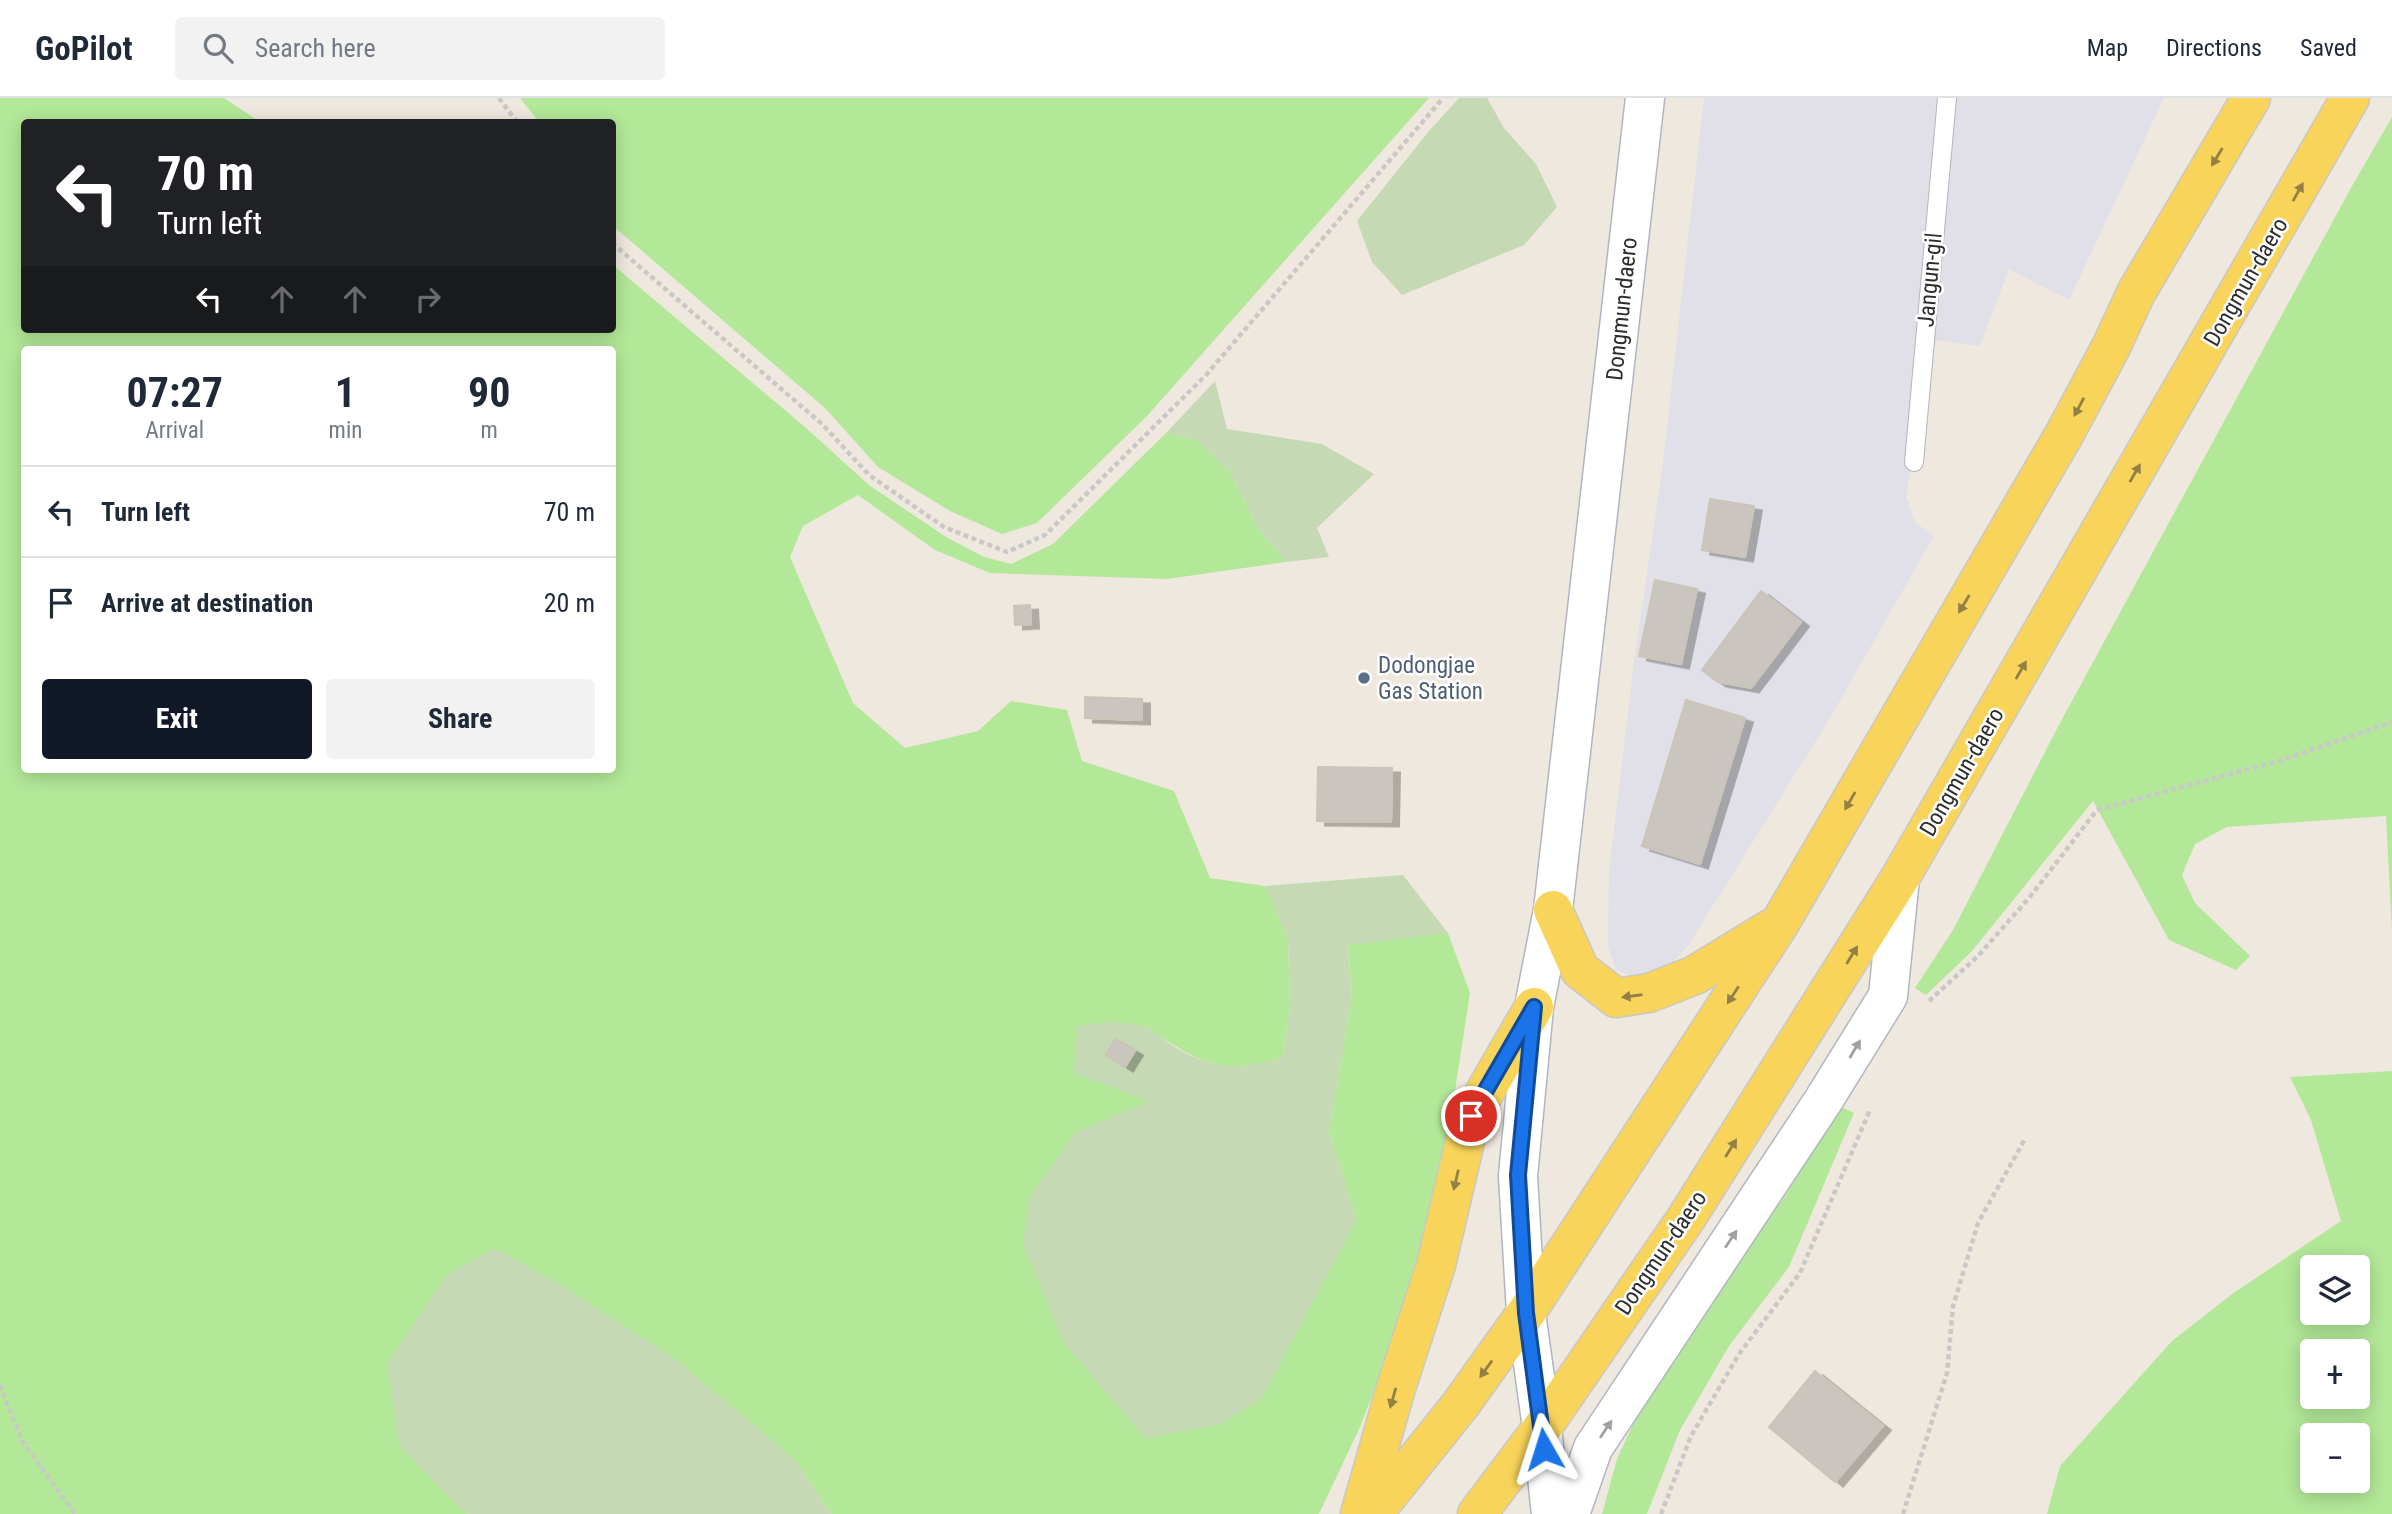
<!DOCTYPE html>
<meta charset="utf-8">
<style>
:root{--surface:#fff;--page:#f2f2f3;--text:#1f2937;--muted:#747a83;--line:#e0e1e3;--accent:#111827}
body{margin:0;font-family:"Roboto Condensed",sans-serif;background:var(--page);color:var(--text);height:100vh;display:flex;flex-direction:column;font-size:26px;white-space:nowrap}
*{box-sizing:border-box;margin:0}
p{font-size:23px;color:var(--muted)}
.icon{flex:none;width:38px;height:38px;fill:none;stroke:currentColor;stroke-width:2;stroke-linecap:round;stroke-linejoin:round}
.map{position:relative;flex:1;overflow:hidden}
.side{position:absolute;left:21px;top:248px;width:595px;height:427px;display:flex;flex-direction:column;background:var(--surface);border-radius:7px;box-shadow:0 4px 18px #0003}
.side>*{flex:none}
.banner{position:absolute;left:21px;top:21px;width:595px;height:214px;border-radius:7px;box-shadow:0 4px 18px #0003;background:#202124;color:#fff;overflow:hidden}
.tools{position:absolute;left:2300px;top:1157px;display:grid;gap:14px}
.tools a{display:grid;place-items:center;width:70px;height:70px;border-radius:7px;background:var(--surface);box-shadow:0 4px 18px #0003;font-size:35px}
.pin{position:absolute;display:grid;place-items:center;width:60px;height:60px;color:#fff;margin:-30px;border:4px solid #fff;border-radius:50%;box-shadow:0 2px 7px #0007}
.me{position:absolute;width:77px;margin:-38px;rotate:354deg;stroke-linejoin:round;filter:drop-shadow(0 0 5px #0008)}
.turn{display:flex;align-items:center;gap:24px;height:147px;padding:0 21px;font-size:32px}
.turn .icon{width:91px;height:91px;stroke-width:2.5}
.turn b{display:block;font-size:49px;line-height:60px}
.lanes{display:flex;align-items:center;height:66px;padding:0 21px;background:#0003;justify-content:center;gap:35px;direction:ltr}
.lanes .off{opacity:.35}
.eta{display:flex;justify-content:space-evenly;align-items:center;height:119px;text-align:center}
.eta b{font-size:42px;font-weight:700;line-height:49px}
.action{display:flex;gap:14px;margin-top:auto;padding:14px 21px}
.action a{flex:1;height:80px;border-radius:7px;background:var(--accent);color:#fff;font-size:28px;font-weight:700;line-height:80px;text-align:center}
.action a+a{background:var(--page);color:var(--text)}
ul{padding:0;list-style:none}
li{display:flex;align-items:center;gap:21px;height:91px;padding:0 21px;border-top:2px solid var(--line)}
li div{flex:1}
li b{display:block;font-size:26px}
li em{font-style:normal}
header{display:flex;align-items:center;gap:42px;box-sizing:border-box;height:98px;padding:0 35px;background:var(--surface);border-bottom:2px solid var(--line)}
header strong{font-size:33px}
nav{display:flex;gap:38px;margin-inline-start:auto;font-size:24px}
.search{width:490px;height:63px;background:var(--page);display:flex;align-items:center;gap:18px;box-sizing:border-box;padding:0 24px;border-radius:7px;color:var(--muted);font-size:26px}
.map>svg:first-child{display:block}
</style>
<header>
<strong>GoPilot</strong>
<div class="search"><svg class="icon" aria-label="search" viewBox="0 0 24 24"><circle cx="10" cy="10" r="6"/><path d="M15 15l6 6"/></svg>Search here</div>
<nav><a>Map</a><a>Directions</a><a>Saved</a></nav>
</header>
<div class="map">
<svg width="2392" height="1416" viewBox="0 0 2392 1416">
<defs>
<filter id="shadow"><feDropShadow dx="8" dy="4.5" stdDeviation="0" flood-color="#0004"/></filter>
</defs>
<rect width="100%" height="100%" fill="#efe8de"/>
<path fill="#e1dfe7" d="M1704 0H2164L2069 202 2009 171 1980 248 1936 242 1906 398 1915 424 1934 438 1827 625 1689 846 1668 870 1637 880 1616 872 1608 848 1609 775 1634 564 1662 373Z"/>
<path fill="#b3e898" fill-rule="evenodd" d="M0 0H224L260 24H24V231H612L613 167 805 329 869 387 946 439 984 459 1011 466 1053 446 1166 335 1197 342 1230 374 1258 430 1286 464 1167 481 990 475 935 452 858 397 803 428 790 459 853 605 905 650 978 633 1011 603 1067 612 1082 663 1174 693 1210 780 1265 788 1288 841 1290 906 1283 959C1225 979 1197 965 1149 930L1150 1002 1357 1121 1329 1034 1352 897 1348 846 1448 835 1470 895 1431 1148 1360 1329 1319 1416H831L795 1362 458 1408 469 1416H0ZM24 252H612V672H24Z
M520 0H1429L1147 318 1037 425 1002 436 950 413 878 369 825 310 613 128 612 24H539Z
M2392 19V833L2386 718 2227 729 2195 746 2182 777 2195 805 2250 858 2236 872 2169 842 2093 703 1972 853 1926 897 1915 890 1953 832 2061 623 2352 88Z
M2392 973V1416H2047L2060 1368 2172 1243 2232 1196 2341 1123 2311 1022 2290 979ZM2312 1169H2357V1214H2312ZM2312 1253H2357V1298H2312ZM2312 1337H2357V1382H2312Z
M1840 1008 1854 1015 1789 1169 1729 1248 1680 1332 1647 1416H1602L1617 1361 1643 1305 1787 1095Z"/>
<path fill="#c6d9b5" d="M1459 0H1487L1504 30 1536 66 1557 109 1524 147 1402 197 1372 164 1357 123 1429 33Z
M1215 283 1227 331 1322 346 1374 376 1317 430 1329 459 1286 464 1258 430 1230 374 1197 342 1166 335Z
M1403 777 1448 835 1348 847 1352 897 1329 1034 1357 1121 1262 1300 1219 1327 1145 1340 1064 1245 1023 1147 1029 1100 1076 1034 1149 1003 1074 975 1077 929C1102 924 1121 922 1147 930 1158 934 1167 945 1178 951 1214 972 1245 972 1283 959L1290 906 1288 841 1265 788Z
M494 1150 561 1187 679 1264 795 1362 831 1416H469L458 1408 399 1347 387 1266 447 1177Z"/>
<path fill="#cac5be" stroke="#cbc4b8" stroke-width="2" filter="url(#shadow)" d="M1710 401 1754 408 1745 459 1702 452Z
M1655 482 1697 491 1681 566 1639 558Z
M1761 493 1801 524 1751 590 1718 584 1702 572Z
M1030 507 1031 526 1015 527 1014 508Z
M1085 599 1142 601V622L1085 620Z
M1686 602 1745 620 1700 766 1642 748Z
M1318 669 1392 670 1391 724 1317 723Z
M1115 941 1135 953 1125 969 1106 957Z
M1815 1273 1883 1328 1835 1384 1769 1329Z"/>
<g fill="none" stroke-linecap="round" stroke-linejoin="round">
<defs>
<path id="service" d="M1914 364 1947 0"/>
<path id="tertiary" d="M1542 1330 1551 1416
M1570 1416 1593 1350 1823 1003 1888 898 1900 780"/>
<path id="secondary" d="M1542 1330 1526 1215 1518 1078 1534 909 1553 812 1645 0"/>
<path id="primary" d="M1553 812 1580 872 1616 900 1649 895 1695 877 1772 830
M1360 1416 1396 1290 1436 1167 1471 1018 1534 909
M1373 1416 1461 1306 1526 1215 1780 825 2065 335 2111 249 2136 195 2251 0
M1477 1416 1542 1330 1687 1119 1900 780 2350 0"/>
</defs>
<use href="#service" stroke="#b2b5c1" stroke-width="20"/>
<use href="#tertiary" stroke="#b2b5c1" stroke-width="41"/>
<use href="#secondary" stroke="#b2b5c1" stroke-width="41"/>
<use href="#primary" stroke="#c8c8c8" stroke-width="41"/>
<path stroke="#c8c8c8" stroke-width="4.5" stroke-dasharray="5 3.5" stroke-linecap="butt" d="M499 0 517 24
M612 145 822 326 869 377 944 429 1007 454 1045 437 1206 277 1443 0
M1929 903 1978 858 2029 800 2097 712 2282 662 2392 624
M0 1287 22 1343 75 1416
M1661 1416 1691 1338 1739 1256 1800 1175 1870 1012
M1903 1416 1947 1275 1953 1208 1978 1125 2025 1041"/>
<use href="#service" stroke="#fff" stroke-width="18"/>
<use href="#tertiary" stroke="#fff" stroke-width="38"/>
<use href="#secondary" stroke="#fff" stroke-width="38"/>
<use href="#primary" stroke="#f8d45a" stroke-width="38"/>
</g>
<defs><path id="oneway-solid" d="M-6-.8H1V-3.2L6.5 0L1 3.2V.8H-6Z" transform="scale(1.75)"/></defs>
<g fill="#928044">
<use href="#oneway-solid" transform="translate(2217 59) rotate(121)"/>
<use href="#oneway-solid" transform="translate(2298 94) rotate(-61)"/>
<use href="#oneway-solid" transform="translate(2079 309) rotate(118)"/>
<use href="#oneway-solid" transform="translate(2135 375) rotate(-60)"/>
<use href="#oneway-solid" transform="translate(1964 506) rotate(121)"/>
<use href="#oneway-solid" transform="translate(2021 572) rotate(-60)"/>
<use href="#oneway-solid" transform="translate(1850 703) rotate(120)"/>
<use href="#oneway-solid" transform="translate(1852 857) rotate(-58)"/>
<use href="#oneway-solid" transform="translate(1733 897) rotate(123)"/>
<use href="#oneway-solid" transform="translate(1632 898) rotate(172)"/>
<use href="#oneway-solid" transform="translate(1731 1050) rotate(-58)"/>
<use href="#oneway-solid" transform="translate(1456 1082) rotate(103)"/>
<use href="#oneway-solid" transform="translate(1486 1271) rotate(126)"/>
<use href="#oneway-solid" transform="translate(1393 1300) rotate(106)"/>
</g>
<g fill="#a0a0a0">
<use href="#oneway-solid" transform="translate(1855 951) rotate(-59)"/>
<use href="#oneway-solid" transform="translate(1731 1141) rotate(-56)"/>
<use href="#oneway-solid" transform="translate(1606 1331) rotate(-56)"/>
</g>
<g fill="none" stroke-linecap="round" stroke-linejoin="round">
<defs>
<path id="route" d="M1471 1018 1534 909 1518 1077 1526 1215 1544 1351"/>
</defs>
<use href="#route" stroke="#114b97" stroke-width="18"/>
<use href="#route" stroke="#1a73e8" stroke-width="12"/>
</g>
<circle fill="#5c6f8a" stroke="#fff" stroke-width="2.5" cx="1364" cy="580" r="7"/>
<g text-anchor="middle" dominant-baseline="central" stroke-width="5" stroke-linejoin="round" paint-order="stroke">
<g font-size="23" fill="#2d2d2d" stroke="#fff">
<text transform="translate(1930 182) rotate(-85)">Jangun-gil</text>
<text transform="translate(2246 184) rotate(-60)">Dongmun-daero</text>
<text transform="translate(1622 211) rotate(-84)">Dongmun-daero</text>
<text transform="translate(1962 674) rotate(-60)">Dongmun-daero</text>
<text transform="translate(1661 1155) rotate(-56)">Dongmun-daero</text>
</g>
<g font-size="23" fill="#4e5e75" stroke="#fff" text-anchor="start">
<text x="1378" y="567">Dodongjae<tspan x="1378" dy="26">Gas Station</tspan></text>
</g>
</g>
</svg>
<div class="tools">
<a><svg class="icon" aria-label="layers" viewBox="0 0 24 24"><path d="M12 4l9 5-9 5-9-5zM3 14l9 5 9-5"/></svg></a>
<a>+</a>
<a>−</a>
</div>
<div class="pin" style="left:1471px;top:1018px;background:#d93025"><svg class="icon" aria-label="arrive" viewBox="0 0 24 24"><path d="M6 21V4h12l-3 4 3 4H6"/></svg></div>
<svg class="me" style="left:1544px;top:1351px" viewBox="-20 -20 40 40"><path d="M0-17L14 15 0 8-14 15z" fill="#1a73e8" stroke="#fff" stroke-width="4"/></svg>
<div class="banner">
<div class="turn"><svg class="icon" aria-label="left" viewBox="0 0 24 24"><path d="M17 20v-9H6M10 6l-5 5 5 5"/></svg><div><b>70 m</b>Turn left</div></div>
<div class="lanes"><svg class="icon" aria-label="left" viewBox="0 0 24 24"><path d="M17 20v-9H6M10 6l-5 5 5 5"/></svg><svg class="icon off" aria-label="ahead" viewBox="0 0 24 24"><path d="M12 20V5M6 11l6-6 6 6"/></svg><svg class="icon off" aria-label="ahead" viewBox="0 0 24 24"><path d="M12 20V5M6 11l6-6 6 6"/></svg><svg class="icon off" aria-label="right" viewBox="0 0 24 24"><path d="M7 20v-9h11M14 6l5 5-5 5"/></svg></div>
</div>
<section class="side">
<div class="eta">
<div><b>07:27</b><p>Arrival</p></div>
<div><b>1</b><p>min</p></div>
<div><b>90</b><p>m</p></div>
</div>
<ul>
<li><svg class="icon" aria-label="left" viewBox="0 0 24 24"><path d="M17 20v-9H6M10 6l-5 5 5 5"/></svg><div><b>Turn left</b></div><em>70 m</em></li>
<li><svg class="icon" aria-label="arrive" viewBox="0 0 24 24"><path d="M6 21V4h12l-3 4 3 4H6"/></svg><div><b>Arrive at destination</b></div><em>20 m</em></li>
</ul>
<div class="action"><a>Exit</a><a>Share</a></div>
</section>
</div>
